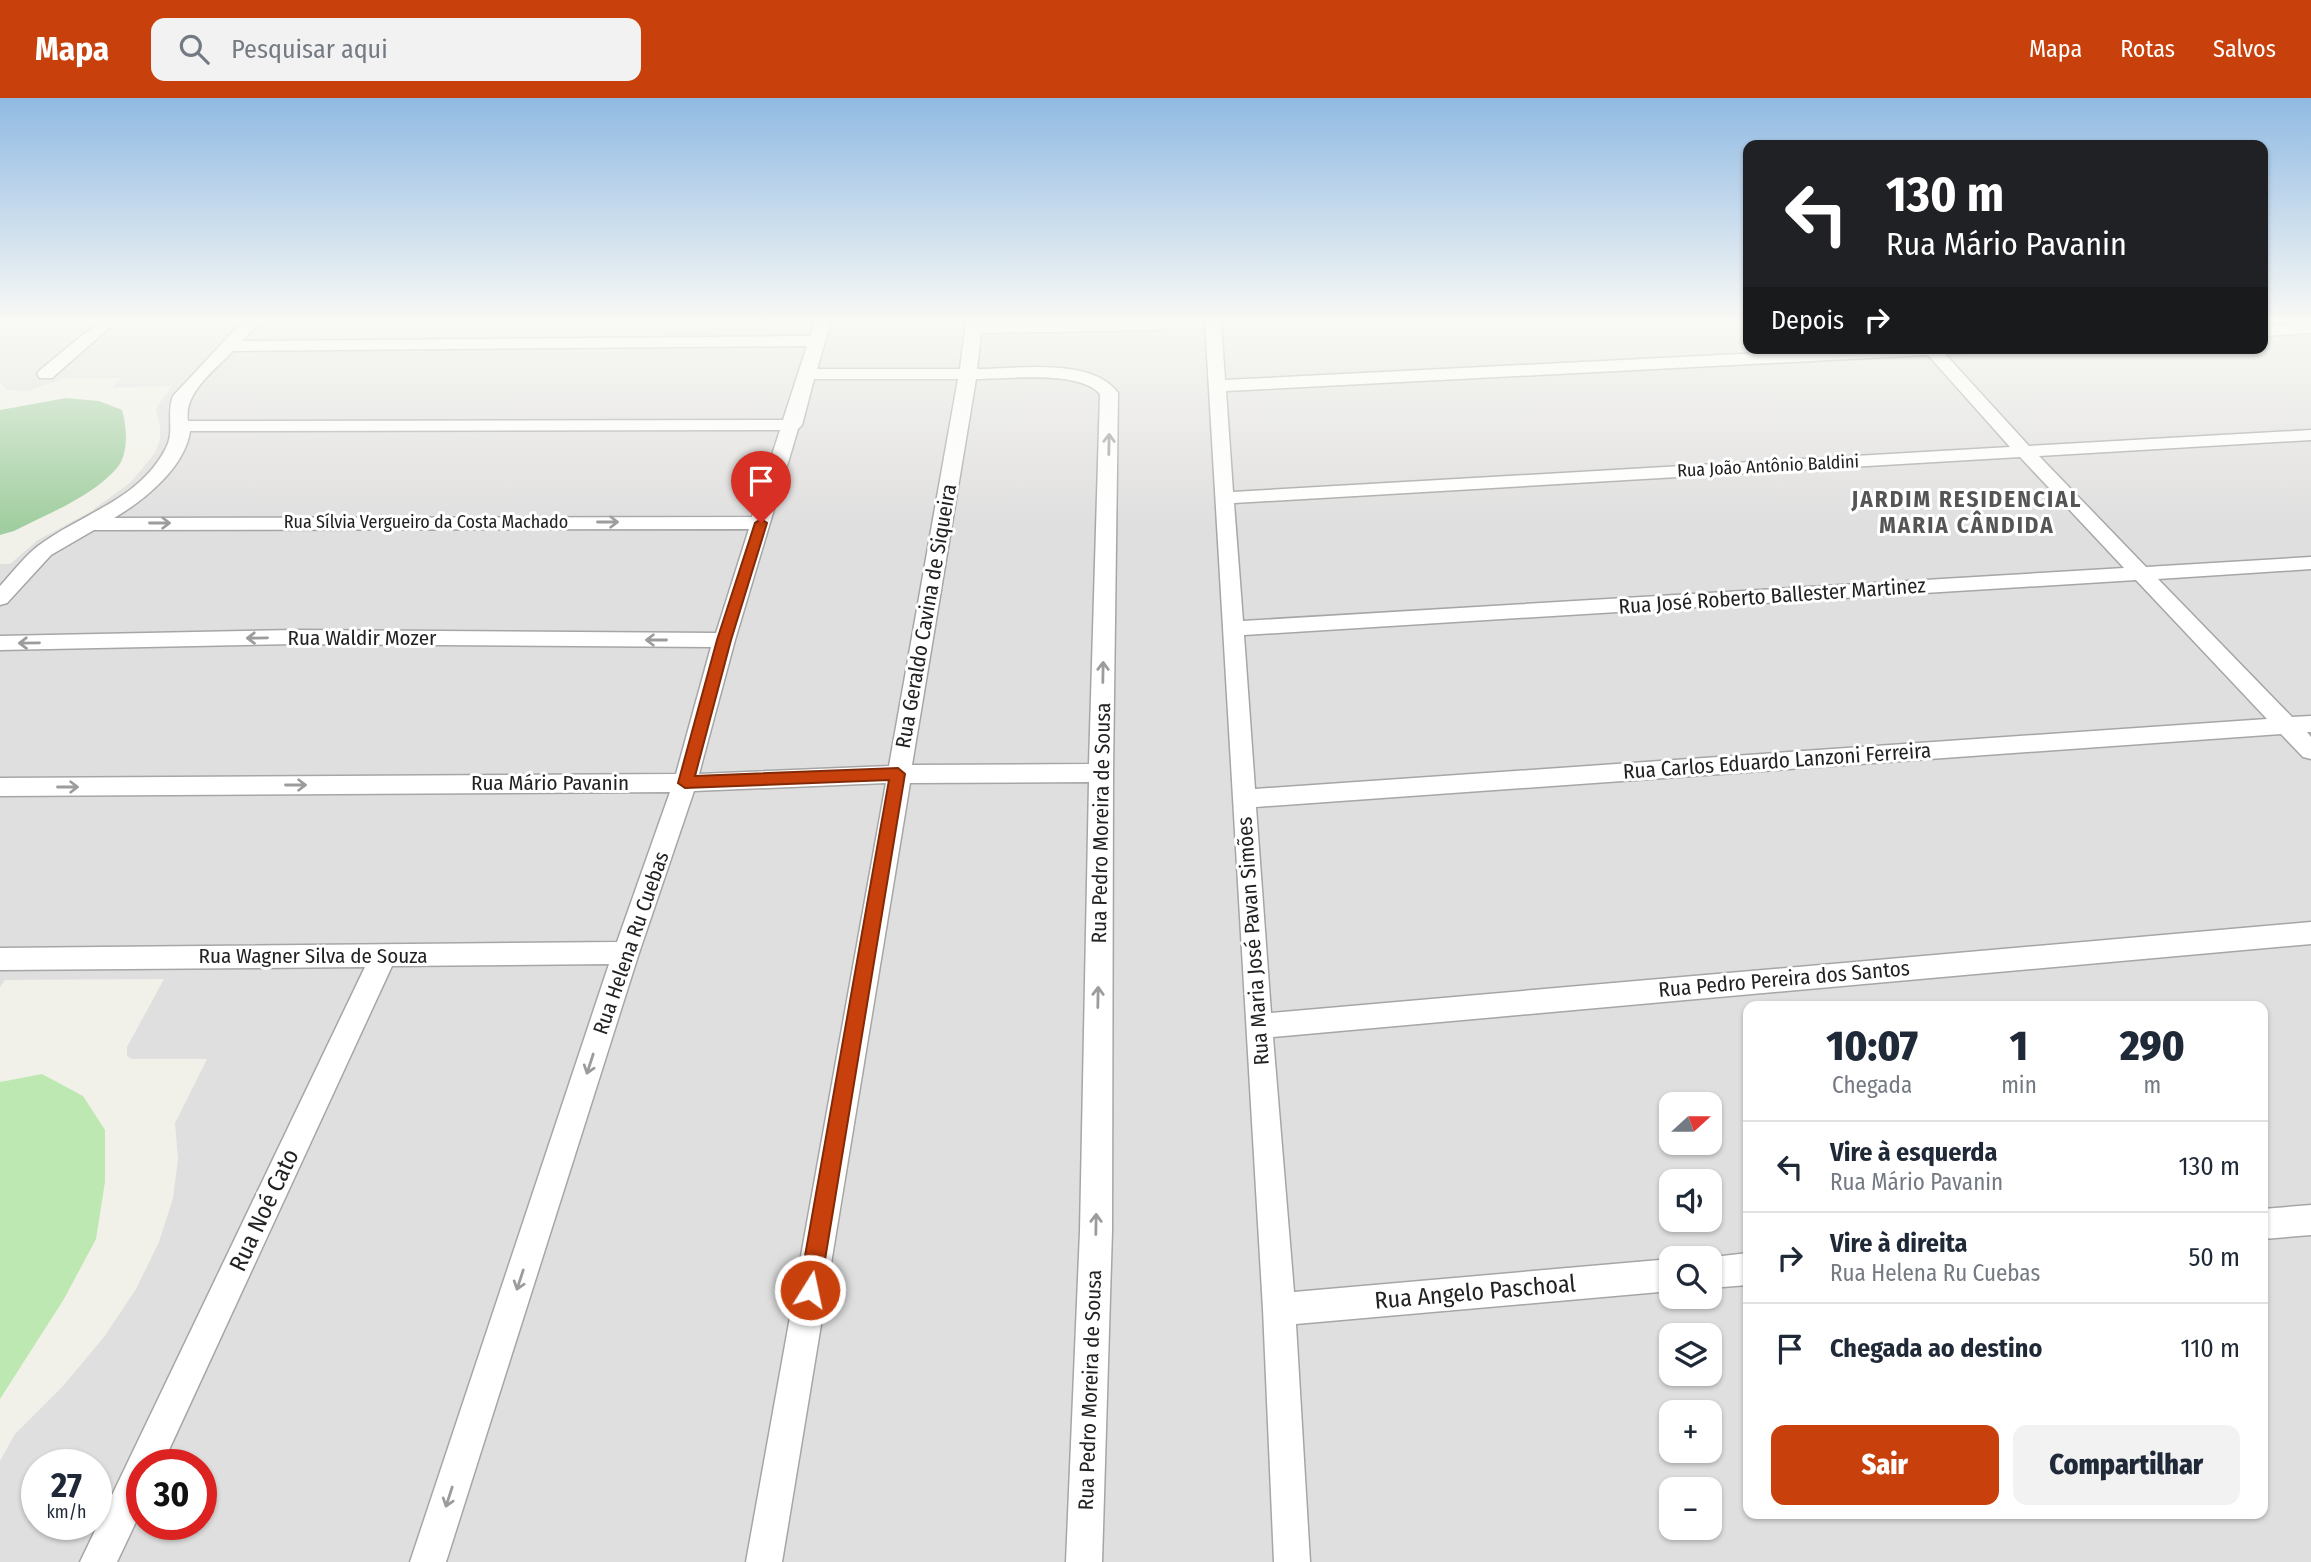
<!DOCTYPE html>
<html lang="pt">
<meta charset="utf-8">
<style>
:root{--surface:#fff;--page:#f2f2f3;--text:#1f2937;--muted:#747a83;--line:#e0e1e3;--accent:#c8400b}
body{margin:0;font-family:"Fira Sans Condensed",sans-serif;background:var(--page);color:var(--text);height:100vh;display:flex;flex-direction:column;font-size:26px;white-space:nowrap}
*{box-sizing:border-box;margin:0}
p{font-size:23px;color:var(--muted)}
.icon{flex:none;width:38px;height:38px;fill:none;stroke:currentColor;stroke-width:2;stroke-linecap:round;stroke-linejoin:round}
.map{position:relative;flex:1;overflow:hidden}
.side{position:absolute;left:1743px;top:903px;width:525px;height:518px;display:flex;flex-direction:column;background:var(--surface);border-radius:14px;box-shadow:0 2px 5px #0004}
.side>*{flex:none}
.banner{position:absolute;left:1743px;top:42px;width:525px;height:214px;border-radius:14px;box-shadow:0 2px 5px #0004;background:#202124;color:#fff;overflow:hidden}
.needle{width:46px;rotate:69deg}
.fabs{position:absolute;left:1659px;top:994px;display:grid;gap:14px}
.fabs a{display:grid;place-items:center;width:63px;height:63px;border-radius:14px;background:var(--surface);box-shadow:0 2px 5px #0004;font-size:35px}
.speed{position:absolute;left:21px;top:1351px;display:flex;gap:14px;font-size:35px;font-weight:700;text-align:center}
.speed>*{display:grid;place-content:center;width:91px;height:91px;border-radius:50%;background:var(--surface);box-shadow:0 2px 5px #0004;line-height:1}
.speed small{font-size:18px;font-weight:400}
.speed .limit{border:10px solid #d22;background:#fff;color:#111}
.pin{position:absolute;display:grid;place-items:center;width:60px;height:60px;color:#fff;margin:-72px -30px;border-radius:50% 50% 50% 0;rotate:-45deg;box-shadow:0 0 7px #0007}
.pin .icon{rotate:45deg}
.me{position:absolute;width:77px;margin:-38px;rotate:10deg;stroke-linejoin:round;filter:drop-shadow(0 0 5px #0008)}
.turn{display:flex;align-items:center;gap:24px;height:147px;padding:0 28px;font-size:32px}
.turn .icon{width:91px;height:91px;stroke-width:2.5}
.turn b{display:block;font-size:49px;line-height:60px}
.then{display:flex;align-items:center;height:66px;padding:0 28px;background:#0003;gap:14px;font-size:26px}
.eta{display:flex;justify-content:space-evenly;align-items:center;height:119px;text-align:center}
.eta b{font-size:42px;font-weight:800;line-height:49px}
.cta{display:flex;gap:14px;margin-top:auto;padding:14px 28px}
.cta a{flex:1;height:80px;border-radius:14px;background:var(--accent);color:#fff;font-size:28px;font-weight:800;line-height:80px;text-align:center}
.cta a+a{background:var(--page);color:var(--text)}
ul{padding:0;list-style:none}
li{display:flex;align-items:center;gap:21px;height:91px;padding:0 28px;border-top:2px solid var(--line)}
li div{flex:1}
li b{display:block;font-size:26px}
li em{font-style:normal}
header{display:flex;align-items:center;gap:42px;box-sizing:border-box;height:98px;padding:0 35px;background:var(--accent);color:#fff}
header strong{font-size:33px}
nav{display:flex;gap:38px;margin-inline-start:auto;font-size:24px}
.search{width:490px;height:63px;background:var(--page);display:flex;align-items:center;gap:18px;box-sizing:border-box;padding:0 24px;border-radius:14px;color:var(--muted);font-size:26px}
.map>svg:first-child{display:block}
</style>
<header>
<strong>Mapa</strong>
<div class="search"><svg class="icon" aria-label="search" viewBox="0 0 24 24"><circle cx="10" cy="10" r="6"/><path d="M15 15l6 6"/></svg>Pesquisar aqui</div>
<nav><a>Mapa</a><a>Rotas</a><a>Salvos</a></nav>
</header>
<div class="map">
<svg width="2311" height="1464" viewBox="0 0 2311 1464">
<rect width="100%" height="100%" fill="#f1f1e9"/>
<path fill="#e0dfdf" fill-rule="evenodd" d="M0 223H1748V250H2263V223H2311V1464H0V1363L15 1336 63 1288 104 1239 136 1191 159 1144 173 1100 178 1061 175 1025 207 961H132L127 958V949L164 881 5 882 0 889V466H10L38 442 90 414 131 384 155 355 160 341V329L156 310 172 288 111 290 121 280 63 281 28 293 7 292 0 284ZM1748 908H2263V1416H1748ZM1671 1006H1710V1045H1671ZM1671 1083H1710V1122H1671ZM1671 1160H1710V1199H1671ZM1671 1237H1710V1276H1671ZM1671 1314H1710V1353H1671ZM37 1367H96V1426H37ZM142 1367H201V1426H142ZM1671 1391H1710V1430H1671Z"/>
<path fill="#bee8b2" d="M42 976 83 998 105 1032V1084L96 1141 64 1201 0 1301V984Z"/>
<path fill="#a1cea0" d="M66 300 99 303 122 312C127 328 129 356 117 370 92 399 47 416 14 433L0 437V312Z"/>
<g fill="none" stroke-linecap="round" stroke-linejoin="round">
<defs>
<path id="street" d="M100 223H117L52 280H40L37 276 40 272Z
M243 223H260L242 243 810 238 815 223H831L817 271H960L966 223H982V225L1163 224 1165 227 1157 232 981 235 977 271C1017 271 1092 259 1118 295L1113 675 1112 1133 1102 1464H1066L1080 1133 1089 684 910 685 782 1464H746L886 685 694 693 639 855 446 1464H410L609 866 392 868 162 1367H142V1411L117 1464H80L365 869 0 872V850L617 844 670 694 0 698V680L676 676 711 549 296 546 0 552V538L296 532 716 535 749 431 94 432 51 457 7 505 0 507V488C12 475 24 459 38 448 80 416 140 402 166 350 175 333 166 316 173 298ZM807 248 783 322 188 323C183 295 215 272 233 253ZM814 281H958L889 668 699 676 735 542 798 331 802 327ZM976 281C1008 281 1079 272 1100 296L1089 666 912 667ZM780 332 752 419 114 420C143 403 185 370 190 333Z
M1205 223H1221L1225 282 1860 250H1971L1963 255 1945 256 2029 348 2311 332V342L2039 358 2146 469 2311 459V471L2158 481 2292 619 2311 618V634H2307L2311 639V661L2303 659 2281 636 1256 709 1271 915 2311 824V846L1273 939 1294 1194 1671 1161V1193L1296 1226 1310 1464H1274L1263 1211ZM1928 257 2010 349 1233 394 1226 293ZM2020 359 2124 470 1243 523 1234 405ZM2136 482 2267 621 1255 691 1244 537Z
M2311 225V235L2263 238V228Z
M2311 1107V1137L2263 1141V1111Z
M1748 1155V1187L1710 1190V1160H1705Z"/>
</defs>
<use href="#street" stroke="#a6a6a6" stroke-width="3"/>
<use href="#street" fill="#fff" fill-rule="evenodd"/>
</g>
<defs><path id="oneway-shaft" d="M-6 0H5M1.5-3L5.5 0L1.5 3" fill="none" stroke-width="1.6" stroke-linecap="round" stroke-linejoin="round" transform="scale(1.75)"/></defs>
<g stroke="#9c9c9c">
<use href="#oneway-shaft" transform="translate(1109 346) rotate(-89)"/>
<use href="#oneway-shaft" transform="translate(608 424)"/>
<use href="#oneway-shaft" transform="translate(160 425)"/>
<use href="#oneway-shaft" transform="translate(257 540) rotate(179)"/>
<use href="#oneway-shaft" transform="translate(656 542) rotate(-180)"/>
<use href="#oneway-shaft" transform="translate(29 545) rotate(179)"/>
<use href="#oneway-shaft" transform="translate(1103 574) rotate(-89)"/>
<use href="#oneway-shaft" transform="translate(296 687)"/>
<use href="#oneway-shaft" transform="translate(68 689)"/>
<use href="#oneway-shaft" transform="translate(1098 899) rotate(-89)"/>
<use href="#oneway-shaft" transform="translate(590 966) rotate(108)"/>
<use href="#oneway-shaft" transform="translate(1096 1126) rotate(-89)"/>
<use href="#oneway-shaft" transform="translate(520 1182) rotate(108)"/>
<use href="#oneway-shaft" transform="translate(449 1399) rotate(108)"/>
</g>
<linearGradient id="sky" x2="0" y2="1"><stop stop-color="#90bae3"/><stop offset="0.52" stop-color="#f9f9f5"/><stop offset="1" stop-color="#f9f9f5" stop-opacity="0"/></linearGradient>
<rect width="2311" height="427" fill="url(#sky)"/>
<path fill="#c8400b" stroke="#822a07" stroke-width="2" d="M761 421 767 425 731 542 695 678 898 670 905 676 820 1192 817 1200 810 1203 803 1200 799 1192 889 682 685 690 678 685 717 542 755 425Z"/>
<g text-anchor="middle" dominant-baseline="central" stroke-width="6" stroke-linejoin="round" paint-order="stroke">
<g font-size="18" fill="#222" stroke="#fff">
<text transform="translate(1768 368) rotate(-3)">Rua João Antônio Baldini</text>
<text x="426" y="424">Rua Sílvia Vergueiro da Costa Machado</text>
</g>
<g font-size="21" fill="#222" stroke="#fff">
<text transform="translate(1772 498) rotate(-4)">Rua José Roberto Ballester Martinez</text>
<text transform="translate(926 518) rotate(-80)">Rua Geraldo Cavina de Siqueira</text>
<text x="362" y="540">Rua Waldir Mozer</text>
<text transform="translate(1777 663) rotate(-4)">Rua Carlos Eduardo Lanzoni Ferreira</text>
<text x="550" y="685">Rua Mário Pavanin</text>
<text transform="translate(1101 725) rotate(-89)">Rua Pedro Moreira de Sousa</text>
<text transform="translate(1253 843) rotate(-94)">Rua Maria José Pavan Simões</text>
<text transform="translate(631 845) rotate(-71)">Rua Helena Ru Cuebas</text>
<text x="313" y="858">Rua Wagner Silva de Souza</text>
<text transform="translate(1784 881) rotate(-5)">Rua Pedro Pereira dos Santos</text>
<text transform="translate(1090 1292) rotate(-88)">Rua Pedro Moreira de Sousa</text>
</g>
<g font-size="23" font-weight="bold" letter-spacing="2" fill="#555" stroke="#fff">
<text x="1967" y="401">JARDIM RESIDENCIAL<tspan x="1967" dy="26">MARIA CÂNDIDA</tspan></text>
</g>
<g font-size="24" fill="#222" stroke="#fff">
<text transform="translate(264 1112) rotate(-65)">Rua Noé Cato</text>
<text transform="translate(1475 1194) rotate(-5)">Rua Angelo Paschoal</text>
</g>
</g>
</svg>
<div class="fabs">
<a><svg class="needle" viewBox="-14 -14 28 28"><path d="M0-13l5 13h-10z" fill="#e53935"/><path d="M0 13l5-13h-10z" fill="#747a83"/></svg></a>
<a><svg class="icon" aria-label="sound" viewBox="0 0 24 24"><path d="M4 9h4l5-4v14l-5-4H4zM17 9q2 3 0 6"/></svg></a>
<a><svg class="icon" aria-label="search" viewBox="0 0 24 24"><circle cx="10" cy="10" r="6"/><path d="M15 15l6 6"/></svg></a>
<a><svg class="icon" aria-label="layers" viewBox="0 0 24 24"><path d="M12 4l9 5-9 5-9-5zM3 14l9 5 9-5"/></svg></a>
<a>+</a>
<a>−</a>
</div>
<div class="speed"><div>27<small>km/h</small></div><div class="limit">30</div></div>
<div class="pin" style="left:761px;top:425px;background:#d93025"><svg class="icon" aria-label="arrive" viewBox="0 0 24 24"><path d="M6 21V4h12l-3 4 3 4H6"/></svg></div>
<svg class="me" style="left:810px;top:1192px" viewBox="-20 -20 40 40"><circle r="17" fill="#c8400b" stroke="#fff" stroke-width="3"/><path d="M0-11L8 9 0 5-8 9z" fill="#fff"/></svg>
<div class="banner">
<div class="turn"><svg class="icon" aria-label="left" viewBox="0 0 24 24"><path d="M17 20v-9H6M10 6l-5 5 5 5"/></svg><div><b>130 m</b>Rua Mário Pavanin</div></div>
<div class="then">Depois<svg class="icon" aria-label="right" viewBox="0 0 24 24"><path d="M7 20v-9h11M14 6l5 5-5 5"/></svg></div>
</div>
<section class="side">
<div class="eta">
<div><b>10:07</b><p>Chegada</p></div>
<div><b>1</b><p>min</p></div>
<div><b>290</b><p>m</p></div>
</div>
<ul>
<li><svg class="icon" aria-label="left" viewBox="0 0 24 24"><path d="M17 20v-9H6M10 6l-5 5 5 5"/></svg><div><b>Vire à esquerda</b><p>Rua Mário Pavanin</p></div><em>130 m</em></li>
<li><svg class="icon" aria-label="right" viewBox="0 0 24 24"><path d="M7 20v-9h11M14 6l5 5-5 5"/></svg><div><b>Vire à direita</b><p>Rua Helena Ru Cuebas</p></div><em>50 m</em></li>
<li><svg class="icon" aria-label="arrive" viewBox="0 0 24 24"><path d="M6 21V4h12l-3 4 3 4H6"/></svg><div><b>Chegada ao destino</b></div><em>110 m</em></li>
</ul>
<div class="cta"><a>Sair</a><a>Compartilhar</a></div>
</section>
</div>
